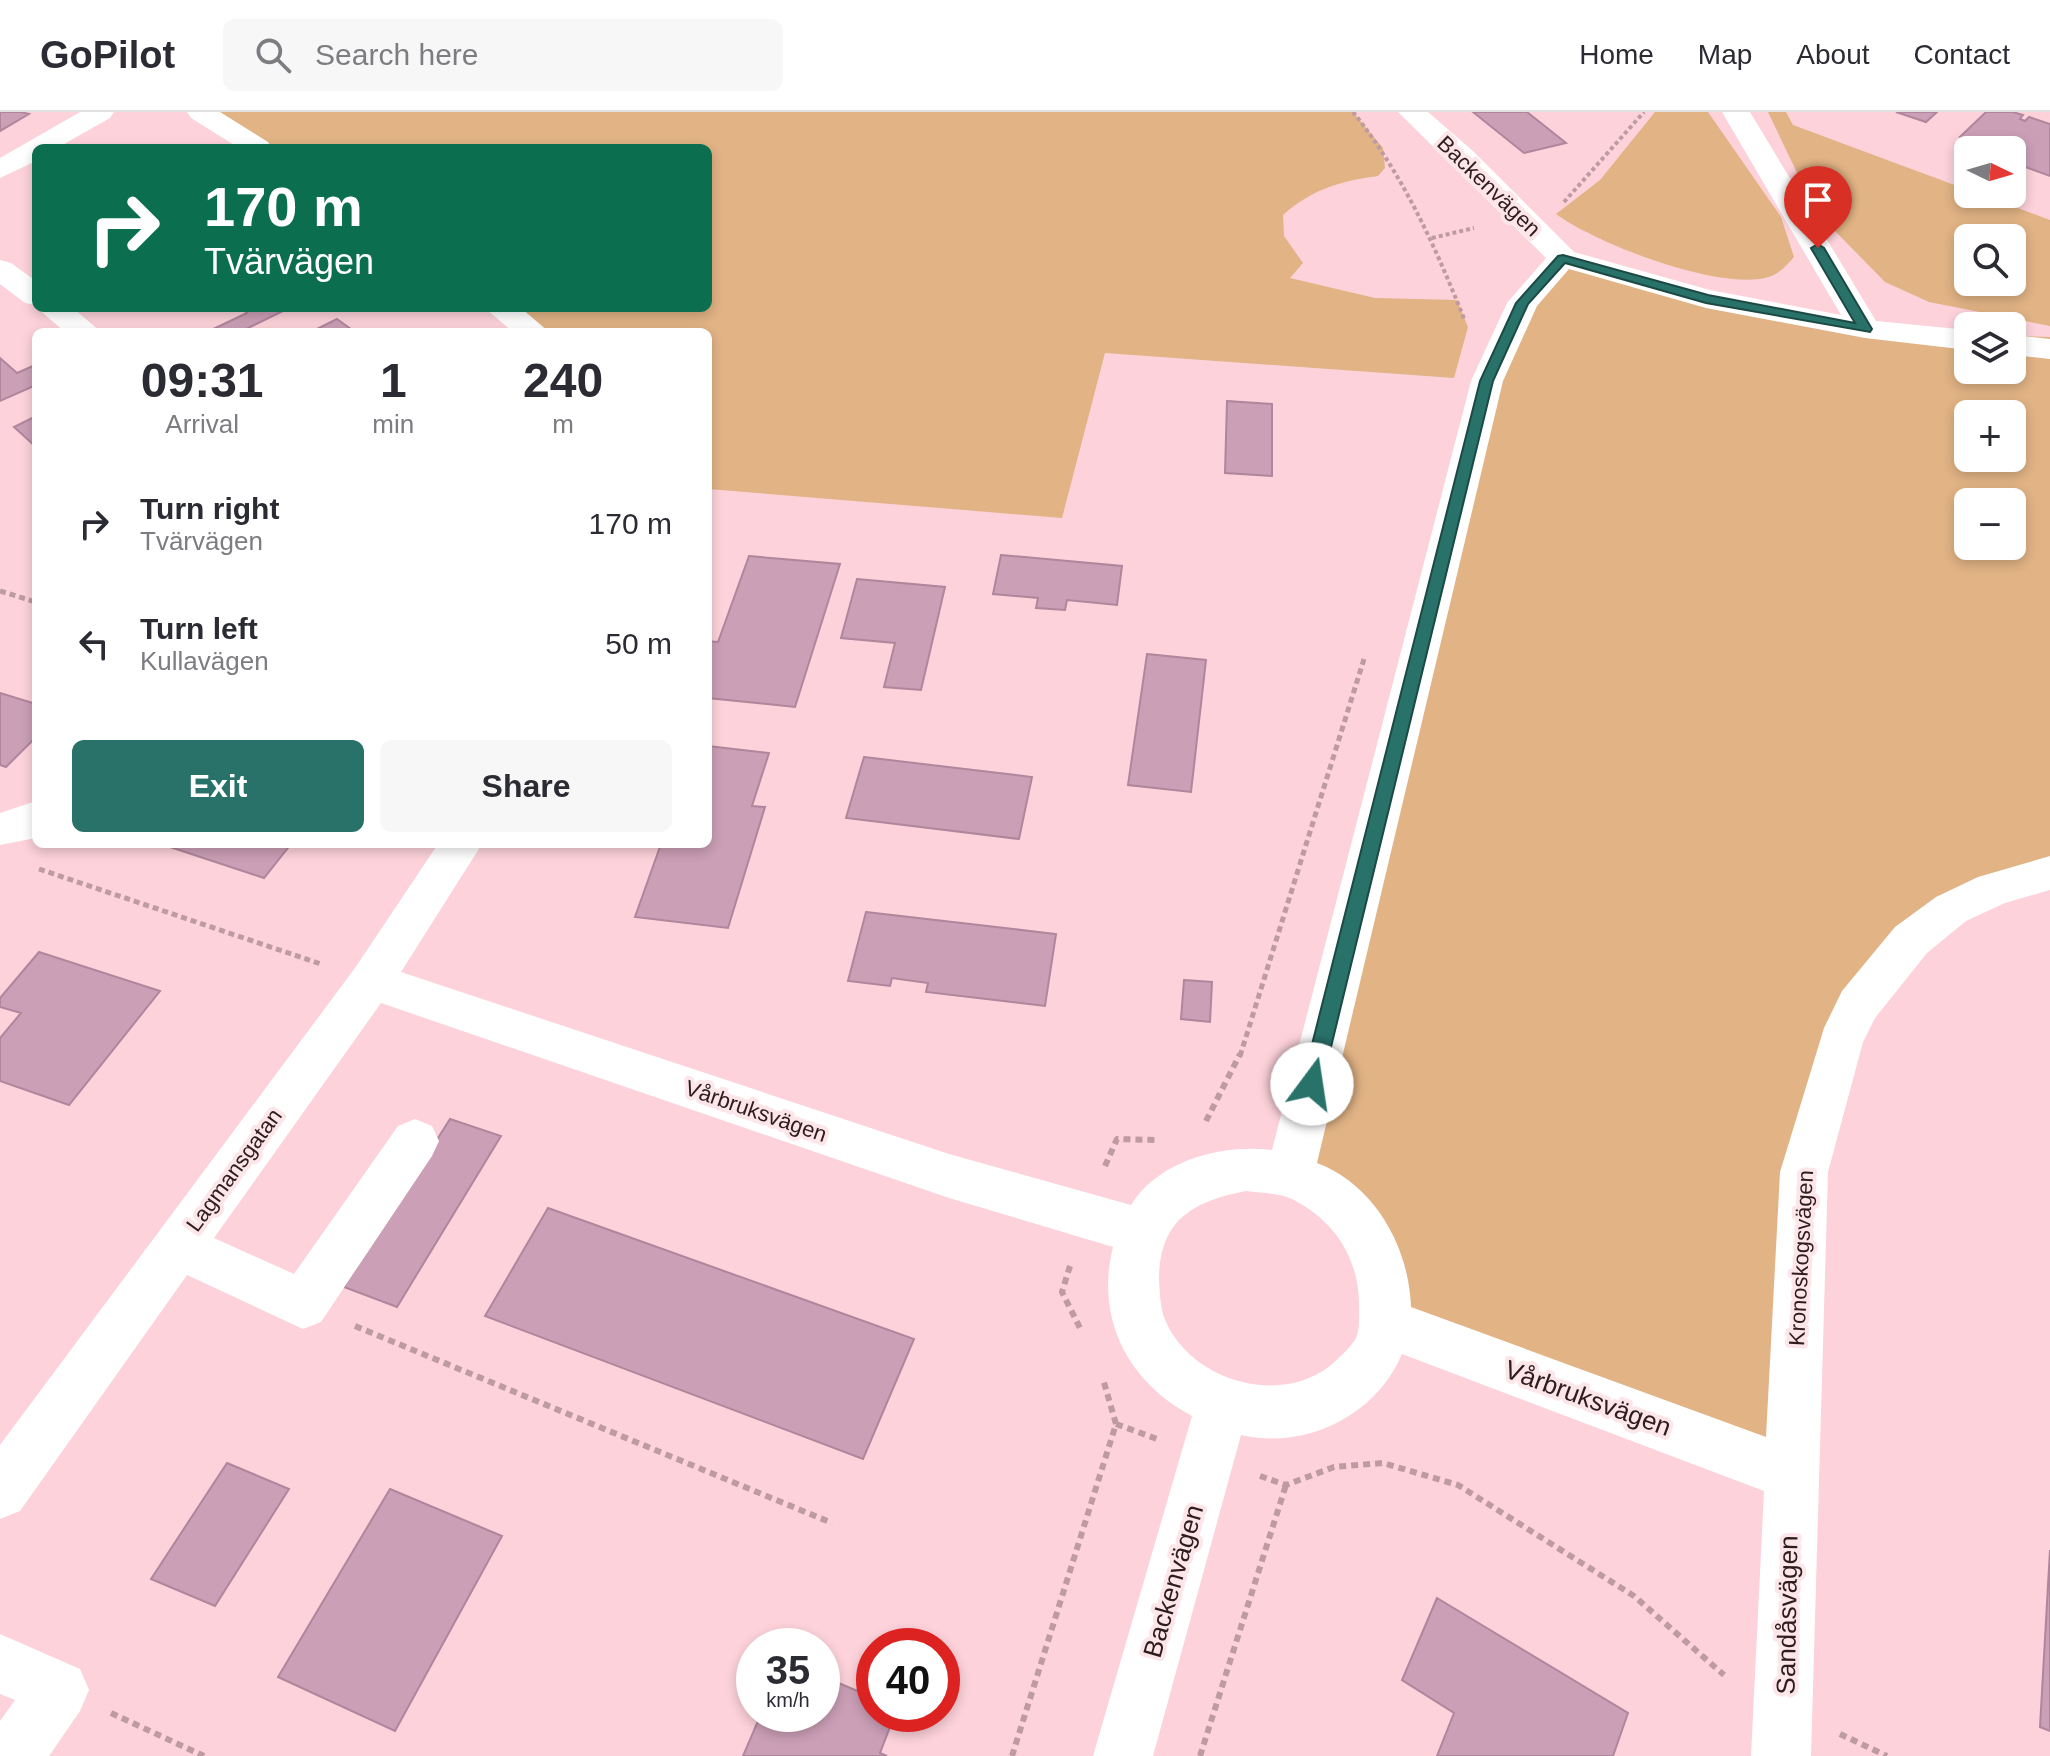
<!DOCTYPE html>
<meta charset="utf-8">
<style>
:root{--surface:#fff;--page:#f7f7f7;--text:#2b2b33;--muted:#7c7c81;--line:#e1e1e2;--accent:#29726a}
body{margin:0;font-family:Arial,sans-serif;background:var(--page);color:var(--text);height:100vh;display:flex;flex-direction:column;font-size:30px;white-space:nowrap}
*{box-sizing:border-box;margin:0}
p{font-size:26px;color:var(--muted)}
.icon{flex:none;width:44px;height:44px;fill:none;stroke:currentColor;stroke-width:2;stroke-linecap:round;stroke-linejoin:round}
.map{position:relative;flex:1;overflow:hidden}
.details{position:absolute;left:32px;top:216px;width:680px;height:520px;display:flex;flex-direction:column;background:var(--surface);border-radius:12px;box-shadow:0 4px 12px #0003}
.details>*{flex:none}
.guide{position:absolute;left:32px;top:32px;width:680px;height:168px;border-radius:12px;box-shadow:0 4px 12px #0003;background:#0b6e4f;color:#fff;overflow:hidden}
.needle{width:52px;rotate:95deg}
.fabs{position:absolute;left:1954px;top:24px;display:grid;gap:16px}
.fabs a{display:grid;place-items:center;width:72px;height:72px;border-radius:12px;background:var(--surface);box-shadow:0 4px 12px #0003;font-size:40px}
.speed{position:absolute;left:736px;top:1516px;display:flex;gap:16px;font-size:40px;font-weight:700;text-align:center}
.speed>*{display:grid;place-content:center;width:104px;height:104px;border-radius:50%;background:var(--surface);box-shadow:0 4px 12px #0003;line-height:1}
.speed small{font-size:20px;font-weight:400}
.speed .limit{border:12px solid #d22;background:#fff;color:#111}
.pin{position:absolute;display:grid;place-items:center;width:68px;height:68px;color:#fff;margin:-82px -34px;border-radius:50% 50% 50% 0;rotate:-45deg;box-shadow:0 0 8px #0007}
.pin .icon{rotate:45deg}
.me{position:absolute;width:88px;margin:-44px;rotate:14deg;stroke-linejoin:round;filter:drop-shadow(0 0 6px #0008)}
.turn{display:flex;align-items:center;gap:28px;height:168px;padding:0 40px;font-size:36px}
.turn .icon{width:104px;height:104px;stroke-width:2.5}
.turn b{display:block;font-size:56px;line-height:68px}
.eta{display:flex;justify-content:space-evenly;align-items:center;height:136px;text-align:center}
.eta b{font-size:48px;font-weight:600;line-height:56px}
.primary-button{display:flex;gap:16px;margin-top:auto;padding:16px 40px}
.primary-button a{flex:1;height:92px;border-radius:12px;background:var(--accent);color:#fff;font-size:32px;font-weight:600;line-height:92px;text-align:center}
.primary-button a+a{background:var(--page);color:var(--text)}
ul{padding:0;list-style:none}
li{display:flex;align-items:center;gap:24px;height:120px;padding:0 40px}
li div{flex:1}
li b{display:block;font-size:30px}
li em{font-style:normal}
header{display:flex;align-items:center;gap:48px;box-sizing:border-box;height:112px;padding:0 40px;background:var(--surface);border-bottom:2px solid var(--line)}
header strong{font-size:38px}
nav{display:flex;gap:44px;margin-inline-start:auto;font-size:28px}
.search{width:560px;height:72px;background:var(--page);display:flex;align-items:center;gap:20px;box-sizing:border-box;padding:0 28px;border-radius:12px;color:var(--muted);font-size:30px}
.map>svg:first-child{display:block}
</style>
<header>
<strong>GoPilot</strong>
<div class="search"><svg class="icon" aria-label="search" viewBox="0 0 24 24"><circle cx="10" cy="10" r="6"/><path d="M15 15l6 6"/></svg>Search here</div>
<nav><a>Home</a><a>Map</a><a>About</a><a>Contact</a></nav>
</header>
<div class="map">
<svg width="2050" height="1644" viewBox="0 0 2050 1644">
<rect width="100%" height="100%" fill="#fdd2da"/>
<path fill="#e1b385" fill-rule="evenodd" d="M201 0H1353L1383 36 1385 56 1378 64C1341 69 1312 77 1283 103L1284 124 1303 151 1290 166 1375 186 1457 188 1468 215 1454 266 1105 241 1062 406 708 377V220H533L501 196H708V36H258Z
M1655 0H1708L1781 105 1794 145C1785 155 1778 163 1765 166 1715 177 1597 132 1556 102L1600 68Z
M1768 0H1786L1793 13 1968 78V82H1980L2050 108V214L1929 190 1885 170 1836 120 1801 69ZM1968 126H2012V170H1968Z
M1563 146 1706 187 1968 222V258H2012V224L2050 225V761L1952 797 1840 930 1790 1361 1386 1211 1384 1161 1290 1063 1487 269ZM1968 302H2012V346H1968ZM1968 390H2012V434H1968Z"/>
<path fill="#cb9fb6" stroke="#b0869c" stroke-width="2" d="M0 0H21L29 2 0 19Z
M1473 0H1527L1566 31 1524 41Z
M1896 0H1937L1926 10Z
M1986 0H2013L2023 3 2020 7 2025 9 2029 5 2050 12V64L2012 50V38H1994L1960 25Z
M241 196H289L240 220H207L247 201Z
M337 207 355 220H311Z
M0 246 17 261 33 254 36 256V273L0 289Z
M1227 289 1272 292V364L1225 361Z
M36 304V335L14 315Z
M1001 443 1122 454 1117 493 1067 488 1065 498 1036 496 1038 486 993 482Z
M749 444 840 452 795 595 708 586V529L718 530Z
M857 467 945 475 921 578 884 575 895 531 841 526Z
M1147 542 1206 548 1191 680 1128 673Z
M0 581 36 592V625L6 655 0 653Z
M708 634 769 641 752 694 765 695 728 816 635 805 661 732H708Z
M864 645 1032 665 1019 727 846 706Z
M161 732H291L264 766Z
M866 800 1056 822 1045 894 926 880 928 871 892 866 890 874 848 869Z
M39 840 160 879 69 993 0 969V926L21 901 0 895V886Z
M1184 868 1212 870 1210 910 1181 907Z
M450 1007 501 1024 397 1195 344 1175Z
M548 1096 914 1227 863 1347 485 1204Z
M227 1351 289 1377 215 1494 151 1467Z
M390 1377 502 1424 395 1619 278 1565Z
M2050 1438V1619L2040 1615Z
M1437 1486 1628 1601 1613 1644H1437L1454 1601 1402 1568Z
M822 1564 874 1586V1602H895L880 1641 887 1644H743L761 1602H822Z"/>
<g fill="none" stroke-linecap="round" stroke-linejoin="round">
<path stroke="#be9aa1" stroke-width="4" stroke-dasharray="4 3" stroke-linecap="butt" d="M1353 0C1404 64 1435 134 1465 209
M1564 90 1644 0
M1432 126 1474 116"/>
<path stroke="#be9aa1" stroke-width="5" stroke-dasharray="6 4" stroke-linecap="butt" d="M0 479 36 490
M39 757 321 852
M1240 944 1364 547"/>
<path stroke="#be9aa1" stroke-width="6" stroke-dasharray="7 5" stroke-linecap="butt" d="M1206 1009 1240 942
M1105 1054 1117 1027 1157 1028
M1070 1154 1062 1180 1081 1218
M355 1214 832 1411
M1116 1312 1157 1327
M1260 1364 1286 1373 1334 1355 1383 1351 1458 1373 1634 1484 1724 1563
M111 1601 204 1644
M1840 1622 1887 1644
M1012 1644 1116 1312 1103 1267
M1200 1644 1286 1373"/>
<path fill="#fff" fill-rule="evenodd" d="M80 0H114L110 6 57 36H36V49L0 66V46Z
M187 0H220L268 30 272 36H239L191 6Z
M1398 0H1428L1474 40 1574 140 1710 178 1841 203 1722 0H1750L1876 209 1968 218V238L1865 226 1706 196 1569 157 1537 194 1503 269 1317 1051C1375 1073 1409 1135 1411 1195L1766 1325 1780 1060 1824 916 1842 879 1895 815 1936 785 1978 765 2050 744V778L2005 791 1966 809 1927 841 1875 906 1863 930 1828 1060 1811 1644H1751L1764 1379 1402 1242C1376 1304 1305 1338 1241 1323L1153 1644H1093L1192 1304C1128 1270 1095 1207 1113 1135L949 1086 381 891 214 1126 294 1162 398 1014 415 1007 432 1014 439 1029 432 1044 321 1210 303 1217 187 1163 20 1399 0 1407V1333L355 856 438 732H482L401 860 949 1042 1131 1093C1159 1048 1222 1032 1272 1038L1471 269 1507 191 1546 146ZM1246 1079C1261 1081 1280 1081 1294 1088 1336 1110 1360 1148 1359 1196 1359 1205 1360 1217 1356 1226 1351 1235 1339 1246 1331 1253 1281 1294 1193 1270 1166 1210 1160 1198 1160 1181 1159 1168 1159 1108 1193 1089 1246 1079Z
M0 148 11 151 36 169V193L25 191 0 172Z
M37 196H73L101 220H65Z
M485 196H521L549 220H513Z
M2012 223 2050 227V247L2012 243Z
M36 689V726L0 733V701Z
M0 1522 80 1557 89 1578 80 1599 49 1644H0V1609L15 1588 0 1582Z"/>
</g>
<path fill="#29726a" stroke="#1b4a45" stroke-width="2" d="M1818 132 1824 136 1872 217 1870 220 1706 191 1565 151 1528 192 1493 269 1322 972 1319 978 1312 980 1305 978 1302 972 1480 269 1516 191 1558 144 1563 143 1708 183 1855 211 1811 136Z"/>
<g text-anchor="middle" dominant-baseline="central" stroke-width="8" stroke-linejoin="round" paint-order="stroke">
<g font-size="22" fill="#2e1c1f" stroke="#fce6ea">
<text transform="translate(1489 74) rotate(44)">Backenvägen</text>
<text transform="translate(756 999) rotate(19)">Vårbruksvägen</text>
<text transform="translate(234 1058) rotate(-54)">Lagmansgatan</text>
<text transform="translate(1801 1146) rotate(-87)">Kronoskogsvägen</text>
</g>
<g font-size="26" fill="#2e1c1f" stroke="#fce6ea">
<text transform="translate(1588 1286) rotate(20)">Vårbruksvägen</text>
<text transform="translate(1173 1469) rotate(-74)">Backenvägen</text>
<text transform="translate(1787 1503) rotate(-89)">Sandåsvägen</text>
</g>
</g>
</svg>
<div class="fabs">
<a><svg class="needle" viewBox="-14 -14 28 28"><path d="M0-13l5 13h-10z" fill="#e53935"/><path d="M0 13l5-13h-10z" fill="#7c7c81"/></svg></a>
<a><svg class="icon" aria-label="search" viewBox="0 0 24 24"><circle cx="10" cy="10" r="6"/><path d="M15 15l6 6"/></svg></a>
<a><svg class="icon" aria-label="layers" viewBox="0 0 24 24"><path d="M12 4l9 5-9 5-9-5zM3 14l9 5 9-5"/></svg></a>
<a>+</a>
<a>−</a>
</div>
<div class="speed"><div>35<small>km/h</small></div><div class="limit">40</div></div>
<div class="pin" style="left:1818px;top:136px;background:#d93025"><svg class="icon" aria-label="arrive" viewBox="0 0 24 24"><path d="M6 21V4h12l-3 4 3 4H6"/></svg></div>
<svg class="me" style="left:1312px;top:972px" viewBox="-20 -20 40 40"><circle r="19" fill="#fff"/><path d="M0-13L10 11 0 6-10 11z" fill="#29726a"/></svg>
<div class="guide">
<div class="turn"><svg class="icon" aria-label="right" viewBox="0 0 24 24"><path d="M7 20v-9h11M14 6l5 5-5 5"/></svg><div><b>170 m</b>Tvärvägen</div></div>
</div>
<section class="details">
<div class="eta">
<div><b>09:31</b><p>Arrival</p></div>
<div><b>1</b><p>min</p></div>
<div><b>240</b><p>m</p></div>
</div>
<ul>
<li><svg class="icon" aria-label="right" viewBox="0 0 24 24"><path d="M7 20v-9h11M14 6l5 5-5 5"/></svg><div><b>Turn right</b><p>Tvärvägen</p></div><em>170 m</em></li>
<li><svg class="icon" aria-label="left" viewBox="0 0 24 24"><path d="M17 20v-9H6M10 6l-5 5 5 5"/></svg><div><b>Turn left</b><p>Kullavägen</p></div><em>50 m</em></li>
</ul>
<div class="primary-button"><a>Exit</a><a>Share</a></div>
</section>
</div>
